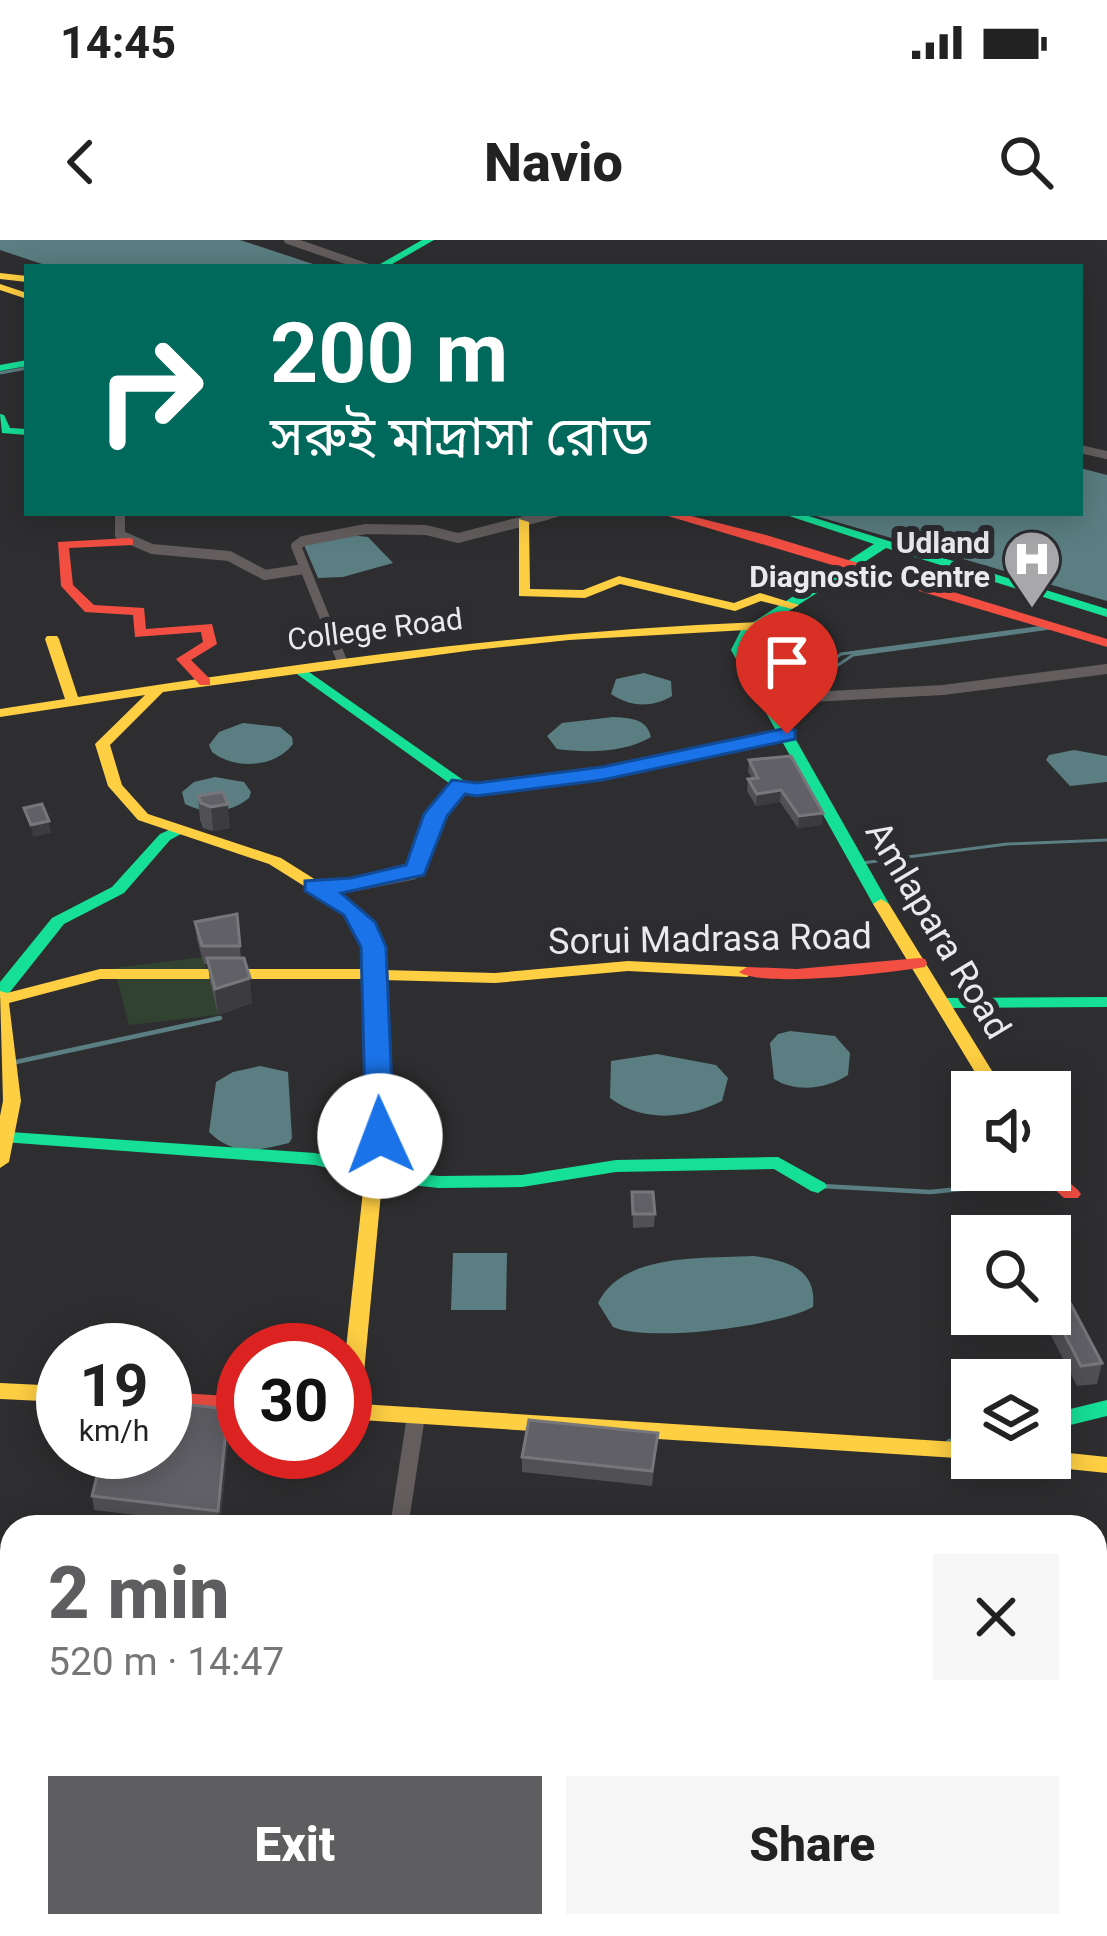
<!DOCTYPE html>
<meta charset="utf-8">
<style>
:root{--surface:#fff;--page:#f6f6f6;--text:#222;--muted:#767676;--accent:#5e5e60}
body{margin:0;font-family:Roboto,"Noto Sans Bengali",sans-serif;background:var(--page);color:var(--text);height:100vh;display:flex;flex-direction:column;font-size:45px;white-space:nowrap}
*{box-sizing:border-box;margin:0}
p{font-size:39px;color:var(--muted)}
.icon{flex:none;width:66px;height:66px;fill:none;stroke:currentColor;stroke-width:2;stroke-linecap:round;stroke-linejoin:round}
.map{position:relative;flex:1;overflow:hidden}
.details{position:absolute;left:0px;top:1275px;width:1107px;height:423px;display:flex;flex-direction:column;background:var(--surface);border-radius:36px 36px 0 0;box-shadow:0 6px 30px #0003}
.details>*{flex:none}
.banner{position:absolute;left:24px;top:24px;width:1059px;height:252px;border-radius:0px;box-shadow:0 6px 30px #0003;background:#00695c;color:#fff;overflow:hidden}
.controls{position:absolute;left:951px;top:831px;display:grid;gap:24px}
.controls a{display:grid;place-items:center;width:120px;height:120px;border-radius:0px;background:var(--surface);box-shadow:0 6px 30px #0003;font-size:60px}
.speed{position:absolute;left:36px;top:1083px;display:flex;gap:24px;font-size:60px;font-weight:700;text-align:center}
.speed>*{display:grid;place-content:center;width:156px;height:156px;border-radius:50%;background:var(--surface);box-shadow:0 6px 30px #0003;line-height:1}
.speed small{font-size:30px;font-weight:400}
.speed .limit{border:18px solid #d22;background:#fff;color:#111}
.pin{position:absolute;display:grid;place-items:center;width:102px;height:102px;color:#fff;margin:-123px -51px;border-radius:50% 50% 50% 0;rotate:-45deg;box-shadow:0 0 12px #0007}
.pin .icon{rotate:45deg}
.me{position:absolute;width:132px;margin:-66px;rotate:358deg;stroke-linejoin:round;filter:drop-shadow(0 0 9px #0008)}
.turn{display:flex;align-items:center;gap:42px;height:252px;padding:0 48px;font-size:54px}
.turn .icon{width:156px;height:156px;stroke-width:2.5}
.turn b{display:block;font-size:84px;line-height:102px}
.round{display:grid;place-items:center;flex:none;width:126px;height:126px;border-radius:0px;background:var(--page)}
.summary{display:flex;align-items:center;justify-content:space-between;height:204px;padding:0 48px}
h1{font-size:72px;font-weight:800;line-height:90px;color:var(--accent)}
.action{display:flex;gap:24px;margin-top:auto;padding:24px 48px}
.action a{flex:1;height:138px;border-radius:0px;background:var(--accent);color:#fff;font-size:48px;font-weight:800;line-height:138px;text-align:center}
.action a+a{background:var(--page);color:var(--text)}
.status{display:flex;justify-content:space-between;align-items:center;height:84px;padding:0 60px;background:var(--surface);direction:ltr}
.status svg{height:33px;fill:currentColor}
header{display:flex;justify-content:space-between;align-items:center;height:156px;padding:0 48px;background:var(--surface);font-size:54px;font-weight:800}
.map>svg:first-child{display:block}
</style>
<div class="status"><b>14:45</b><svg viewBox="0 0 49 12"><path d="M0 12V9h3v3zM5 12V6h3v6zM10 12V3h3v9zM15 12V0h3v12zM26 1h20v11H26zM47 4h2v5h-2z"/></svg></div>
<header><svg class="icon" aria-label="back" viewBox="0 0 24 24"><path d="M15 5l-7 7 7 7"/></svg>Navio<svg class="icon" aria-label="search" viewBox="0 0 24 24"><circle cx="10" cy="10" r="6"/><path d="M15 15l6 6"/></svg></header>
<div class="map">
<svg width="1107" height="1696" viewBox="0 0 1107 1696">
<rect width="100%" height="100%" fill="#2e2e30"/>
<path fill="#324230" d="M203 717 218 775 129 785 114 728Z"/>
<path fill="#5a7e82" d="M0 0H240L322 27H51L0 10Z
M1080 228 1107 235V361L806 273H1080Z
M350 295 368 297 393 323 343 337 318 338 304 305Z
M644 433 671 441 672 456C652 468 630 467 611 454L616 439Z
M613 477C629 478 647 478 651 497 624 513 587 513 557 509L547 496 562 483Z
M243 483 280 487 292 497 293 504C275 528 235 530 212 512L209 505 219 492Z
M1074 510 1107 516V542L1070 546 1046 520 1049 515Z
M215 537 244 542 251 552 249 558C231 573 206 575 185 564L182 552 194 542Z
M790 791 835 796 850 813 848 835C827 849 796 853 774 839L770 803 778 794Z
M657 814 716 825 728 838 722 861C686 879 643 883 610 858L611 821Z
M260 826 288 832 292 898 289 903C257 911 233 916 209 892L216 842 233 832Z
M453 1013H507L506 1070H451Z
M754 1016C787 1021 817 1028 813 1067 778 1086 649 1103 613 1087L598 1063C623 1012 704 1019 754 1016Z"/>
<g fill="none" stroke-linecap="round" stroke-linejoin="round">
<path stroke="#5a7e82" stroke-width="3" d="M0 133 27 128
M844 325 1050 388 853 415 773 469 739 410V401L846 331Z
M774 465 841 414 1044 387
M862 623 1007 604 1107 600"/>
<path stroke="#5a7e82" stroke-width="4.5" d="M16 822 220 778
M821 946 930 952 1031 942 1055 945"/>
<path stroke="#5a7e82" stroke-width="6" d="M949 1202 972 1197
M132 1686 148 1696"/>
<path stroke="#635e5d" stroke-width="8" d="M288 0 366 27
M1080 209 1107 215
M120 273V278
M536 278 556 273"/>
<path stroke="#635e5d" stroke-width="10" d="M120 275V295L152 309 229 316 265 335 304 329
M342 421 296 306 303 301 366 289 426 290 458 298 547 275
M792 458 943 450 1107 429
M403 636 416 630 436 574 461 545 476 549 602 534 787 494"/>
<path stroke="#635e5d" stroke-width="14" d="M314 646 351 645 412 633
M359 927 375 911 380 896 376 738"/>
<path stroke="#635e5d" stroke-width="18" d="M399 1287 416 1176"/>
<path fill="#16e098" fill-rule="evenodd" d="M422 0H434L387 27H375Z
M27 120V126L0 131V125Z
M0 174 4 175 10 188 27 189V195L2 193Z
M780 273H799L1107 369V377L886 308 752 395 745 410 889 664 887 667 881 669 873 664 731 410 741 390 874 304Z
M299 425 466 542V548H456L294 432 292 429Z
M180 585 185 587 188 590 170 600 124 653 64 684 6 757 0 758V742L52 678 112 647 160 594Z
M1107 757V767L945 768 936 763 945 758Z
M10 892 315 913 392 931 439 936 522 935 616 920 778 917 825 943 827 947 818 953 811 951 774 929 616 932 522 947 439 948 392 943 315 925 3 902 1 898Z
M1107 1160V1176L1050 1190V1174Z"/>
<path fill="#ffcf43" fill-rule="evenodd" d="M0 33 27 36V42L0 39Z
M0 44 27 53V59L0 50Z
M519 279 529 282 530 349 583 350 619 336 734 363 760 353 799 365 792 369 761 361 735 371 620 344 585 358 519 356Z
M760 382 765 383V389L569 400 474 410 163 452 110 505 122 545 148 574 281 618 359 667 382 707 384 730 495 733 628 721 747 727 755 732 747 737 628 731 495 743 383 740 376 743 368 739H100L9 763 21 861 9 922 0 928V876L3 861 0 751 7 753 100 729H367L366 707 347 673 269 624 138 580 108 546 95 504 145 455 0 477V469L65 459 45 399 47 396H57L59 399 78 457C305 422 531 391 760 382Z
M881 659 889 664 1005 852H987L873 664Z
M374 926 383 932 361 1164 972 1203V1218H975L972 1219 345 1179V1118L365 932Z
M0 1143 63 1146V1162L0 1159Z
M1050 1211 1107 1217V1233L1038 1226 1030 1224 1027 1218H1050Z"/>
<path fill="#f24e42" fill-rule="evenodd" d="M658 273H679L766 295 1107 399V407Z
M129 298 133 299V305L69 308 73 345 94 365 144 368 146 389 212 384 217 404 191 420 210 439V445H200L176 419 203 402 201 392 135 397 133 375 85 372 61 346 58 302Z
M919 718 925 719 927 723 925 727C891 733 763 748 739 732L747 727 797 729Z
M1050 926 1078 950 1081 954 1078 958H1064L1034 930H1050Z
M165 1152 243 1157V1173L165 1168Z
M111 1686H134L142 1696H103Z"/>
</g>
<path fill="#505055" d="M749 520 822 585 798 588 780 562 756 566 747 551 748 539 752 538 748 532Z
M223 552 230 588 213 591 203 588 200 580 198 556Z
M237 674 241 718 252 763 218 775 210 743 208 724H204L197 700 195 682Z
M632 952 655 974 654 987 633 988Z
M1050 1057 1102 1123 1097 1144 1077 1146 1042 1078 1043 1074H1050Z
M230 1182 220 1285 94 1270 92 1256Z
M658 1193 652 1246 522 1232V1217Z"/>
<path fill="#3b3b40" d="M781 550 780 562 756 566 757 554Z
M228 564 230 588 213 591 211 567Z
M823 573 822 585 798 588 799 576Z
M49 581 51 593 33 597 31 585Z
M250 738 252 763 218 775 215 749Z
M228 1169 230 1182 220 1285 218 1271Z"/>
<path fill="#606066" stroke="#76767b" stroke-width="3" d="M791 516 823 573 799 576 781 550 757 554 748 539 758 538 749 520Z
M223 552 228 564 211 567 201 563 198 556Z
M42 564 49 581 31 585 24 568Z
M237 674 240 706H202L195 682Z
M207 718H244L250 738 215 749Z
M632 952H653L655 974H633Z
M1066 1055 1102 1123 1081 1126 1050 1066V1057Z
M165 1162 228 1169 218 1271 92 1256 103 1212H165Z
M529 1180 658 1193 652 1231 522 1217Z"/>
<path fill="#1a73e8" stroke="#114b97" stroke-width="3" d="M787 488 795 490V499L602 540 476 556 465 554 447 576 424 635 341 653 375 682 386 707 394 896 390 903H370L366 896 361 707 344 675 305 651V641L351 638 406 625 424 574 452 540 477 543 602 527Z"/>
<defs>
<symbol id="hospital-pin" viewBox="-11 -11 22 30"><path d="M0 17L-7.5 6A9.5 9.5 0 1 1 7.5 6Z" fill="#a8a8ab" stroke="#2d2d31"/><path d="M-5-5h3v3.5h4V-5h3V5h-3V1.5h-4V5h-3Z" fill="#fff"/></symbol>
</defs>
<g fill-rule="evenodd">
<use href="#hospital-pin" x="999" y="286" width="66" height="90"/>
</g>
<g text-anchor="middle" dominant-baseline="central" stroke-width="12" stroke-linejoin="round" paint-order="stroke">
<g font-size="30" font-weight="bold" fill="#eaeaed" stroke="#2d2d31" text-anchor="end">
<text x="990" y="302">Udland<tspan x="990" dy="34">Diagnostic Centre</tspan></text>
</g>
<g font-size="30" fill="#eaeaed" stroke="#2d2d31">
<text transform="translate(375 389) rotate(-7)">College Road</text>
</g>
<g font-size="36" fill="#eaeaed" stroke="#2d2d31">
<text transform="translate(938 690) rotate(59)">Amlapara Road</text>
<text transform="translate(710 699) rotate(-1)">Sorui Madrasa Road</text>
</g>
</g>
</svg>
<div class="controls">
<a><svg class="icon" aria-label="sound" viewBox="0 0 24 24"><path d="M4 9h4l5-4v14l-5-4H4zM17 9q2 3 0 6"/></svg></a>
<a><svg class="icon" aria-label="search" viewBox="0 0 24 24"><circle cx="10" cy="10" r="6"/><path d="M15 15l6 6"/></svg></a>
<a><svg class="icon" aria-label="layers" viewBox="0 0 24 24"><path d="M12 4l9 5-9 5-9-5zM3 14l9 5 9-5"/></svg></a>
</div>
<div class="speed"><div>19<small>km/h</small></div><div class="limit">30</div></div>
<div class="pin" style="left:787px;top:494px;background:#d93025"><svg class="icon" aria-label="arrive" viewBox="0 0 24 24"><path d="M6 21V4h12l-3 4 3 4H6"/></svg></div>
<svg class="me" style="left:380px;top:896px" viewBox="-20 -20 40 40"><circle r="19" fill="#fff"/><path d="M0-13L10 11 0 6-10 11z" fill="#1a73e8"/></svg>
<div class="banner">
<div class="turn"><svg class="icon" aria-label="right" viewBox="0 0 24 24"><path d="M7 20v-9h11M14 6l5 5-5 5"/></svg><div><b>200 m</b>সরুই মাদ্রাসা রোড</div></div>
</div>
<section class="details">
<div class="summary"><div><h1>2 min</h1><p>520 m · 14:47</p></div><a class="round"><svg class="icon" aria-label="close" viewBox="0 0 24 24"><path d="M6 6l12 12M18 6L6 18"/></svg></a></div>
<div class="action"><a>Exit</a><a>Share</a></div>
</section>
</div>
